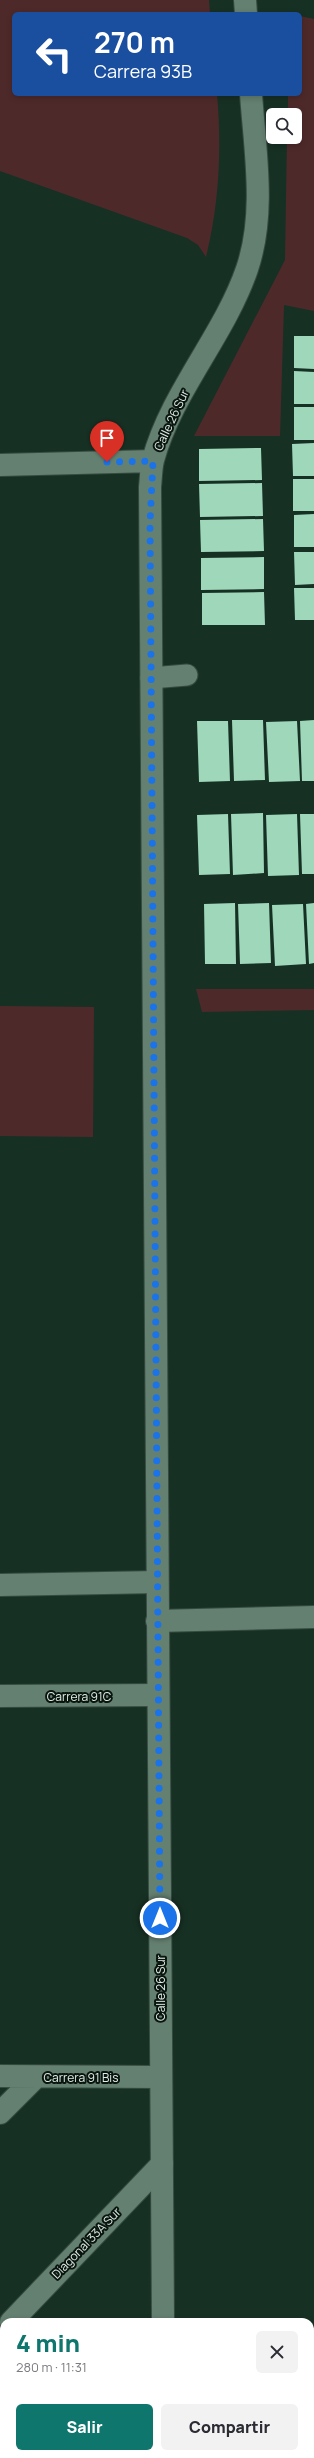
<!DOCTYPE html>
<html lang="es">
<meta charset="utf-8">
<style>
:root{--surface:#fff;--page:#f2f2f3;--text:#2b2b33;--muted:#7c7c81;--accent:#0f766e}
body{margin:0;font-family:Manrope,sans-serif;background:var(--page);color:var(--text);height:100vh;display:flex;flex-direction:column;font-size:15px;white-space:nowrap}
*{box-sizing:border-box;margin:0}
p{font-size:13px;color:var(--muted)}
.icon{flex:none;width:22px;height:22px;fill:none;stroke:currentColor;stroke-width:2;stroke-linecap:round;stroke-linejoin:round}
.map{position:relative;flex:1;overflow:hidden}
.side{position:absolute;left:0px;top:2318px;width:314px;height:140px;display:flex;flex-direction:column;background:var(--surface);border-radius:12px 12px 0 0;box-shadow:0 2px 6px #0003}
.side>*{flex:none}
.banner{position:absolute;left:12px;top:12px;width:290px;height:84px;border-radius:6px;box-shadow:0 2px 6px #0003;background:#1a4fa0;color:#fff;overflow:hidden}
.tools{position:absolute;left:266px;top:108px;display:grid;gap:8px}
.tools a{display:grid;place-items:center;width:36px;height:36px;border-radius:6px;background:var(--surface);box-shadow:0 2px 6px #0003;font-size:20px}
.pin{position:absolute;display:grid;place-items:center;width:34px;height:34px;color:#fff;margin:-41px -17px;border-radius:50% 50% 50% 0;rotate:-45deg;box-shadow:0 0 4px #0007}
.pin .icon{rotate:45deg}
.me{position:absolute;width:44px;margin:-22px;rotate:0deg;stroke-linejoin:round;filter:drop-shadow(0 0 3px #0008)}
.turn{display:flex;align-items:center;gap:14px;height:84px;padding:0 16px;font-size:18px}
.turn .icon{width:52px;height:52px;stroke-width:2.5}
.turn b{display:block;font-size:28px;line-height:34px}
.round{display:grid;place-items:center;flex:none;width:42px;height:42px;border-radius:6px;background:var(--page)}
.overview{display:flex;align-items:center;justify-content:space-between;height:68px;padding:0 16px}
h1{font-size:24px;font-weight:800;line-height:30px;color:var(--accent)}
.primary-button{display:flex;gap:8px;margin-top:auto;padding:8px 16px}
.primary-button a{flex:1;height:46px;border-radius:6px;background:var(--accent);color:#fff;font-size:16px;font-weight:800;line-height:46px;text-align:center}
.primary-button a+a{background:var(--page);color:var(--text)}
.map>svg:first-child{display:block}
</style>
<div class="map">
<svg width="314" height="2458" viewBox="0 0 314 2458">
<rect width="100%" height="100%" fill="#173024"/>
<path fill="#4e292a" d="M0 0H209L210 14H14V94H217C222 149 219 204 206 257L198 245 187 238 0 171Z
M300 16 314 19V311L284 305 280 436H194L285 260 287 137H295V115H288V94H300Z
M196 989H314V1010L202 1012Z
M0 1006 94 1007 93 1137 0 1136Z"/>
<path fill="#9ed7b9" d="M294 336H314V369L294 368Z
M294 371 314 372V404H294Z
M294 407H314V440H294Z
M314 443V476H293L292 444Z
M261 448 262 480 199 481V449Z
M293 479H314V511H293Z
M262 483 263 516 200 517 199 484Z
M314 514V547H294V515Z
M263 519 264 551 201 552 200 520Z
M294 552H314V584L295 585Z
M264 557V589L201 590V558Z
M294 588H314V620H295Z
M264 592 265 625H202V593Z
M232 720H263L265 780 234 781Z
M314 720V781H302L300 721Z
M197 721H228L230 781 199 782Z
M297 721 300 781 269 782 266 722Z
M263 813 264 873 233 875 231 814Z
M228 814 230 874 199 875 197 815Z
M297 814 299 875 268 876 266 815Z
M300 814H314V874H302Z
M235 903 236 964H205L204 904Z
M269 903 271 963 240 964 238 904Z
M314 903V963L309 964 306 904Z
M303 904 306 964 275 966 272 905Z"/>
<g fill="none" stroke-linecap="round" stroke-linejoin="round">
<defs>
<path id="service" d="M151 678 187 675"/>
<path id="minor" d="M0 1585 157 1582
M157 1621 314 1617
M0 1696 158 1695
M0 2076 161 2077
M0 2113 36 2077
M11 2322 162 2164
M100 2458 104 2454"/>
<path id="tertiary" d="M245 0 246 14
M0 465 153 461
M163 2322 150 487C151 478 151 468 153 460 172 391 224 336 247 269 266 213 255 151 251 94
M164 2454V2458"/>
</defs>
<use href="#service" stroke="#364b41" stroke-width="23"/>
<use href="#minor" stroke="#364b41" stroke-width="24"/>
<use href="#tertiary" stroke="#364b41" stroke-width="24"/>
<use href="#service" stroke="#648071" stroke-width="21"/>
<use href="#minor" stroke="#648071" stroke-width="22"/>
<use href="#tertiary" stroke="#648071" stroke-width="22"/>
</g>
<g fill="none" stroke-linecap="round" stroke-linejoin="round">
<path stroke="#1a73e8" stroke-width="7" stroke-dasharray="0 12.6" d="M107 462 153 461 150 523 160 1918"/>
</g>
<g text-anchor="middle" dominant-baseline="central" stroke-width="4" stroke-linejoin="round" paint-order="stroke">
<g font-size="12" fill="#deede5" stroke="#0a1510">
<text transform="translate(171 420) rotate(-65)">Calle 26 Sur</text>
<text x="79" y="1696">Carrera 91C</text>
<text transform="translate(160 1988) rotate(-90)">Calle 26 Sur</text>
<text x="81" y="2077">Carrera 91 Bis</text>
<text transform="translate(86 2243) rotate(-46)">Diagonal 33A Sur</text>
</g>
</g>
</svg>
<div class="tools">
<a><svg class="icon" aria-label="search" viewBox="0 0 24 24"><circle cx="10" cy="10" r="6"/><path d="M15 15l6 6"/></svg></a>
</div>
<div class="pin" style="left:107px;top:462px;background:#d93025"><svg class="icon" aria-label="arrive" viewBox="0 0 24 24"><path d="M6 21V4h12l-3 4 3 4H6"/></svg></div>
<svg class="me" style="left:160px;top:1918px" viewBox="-20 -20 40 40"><circle r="17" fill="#1a73e8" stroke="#fff" stroke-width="3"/><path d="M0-11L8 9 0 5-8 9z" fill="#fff"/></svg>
<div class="banner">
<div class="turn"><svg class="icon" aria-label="left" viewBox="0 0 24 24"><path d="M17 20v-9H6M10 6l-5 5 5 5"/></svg><div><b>270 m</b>Carrera 93B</div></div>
</div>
<section class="side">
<div class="overview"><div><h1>4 min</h1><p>280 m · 11:31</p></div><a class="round"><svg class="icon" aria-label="close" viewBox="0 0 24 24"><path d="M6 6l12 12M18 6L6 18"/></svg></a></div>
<div class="primary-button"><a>Salir</a><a>Compartir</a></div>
</section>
</div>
